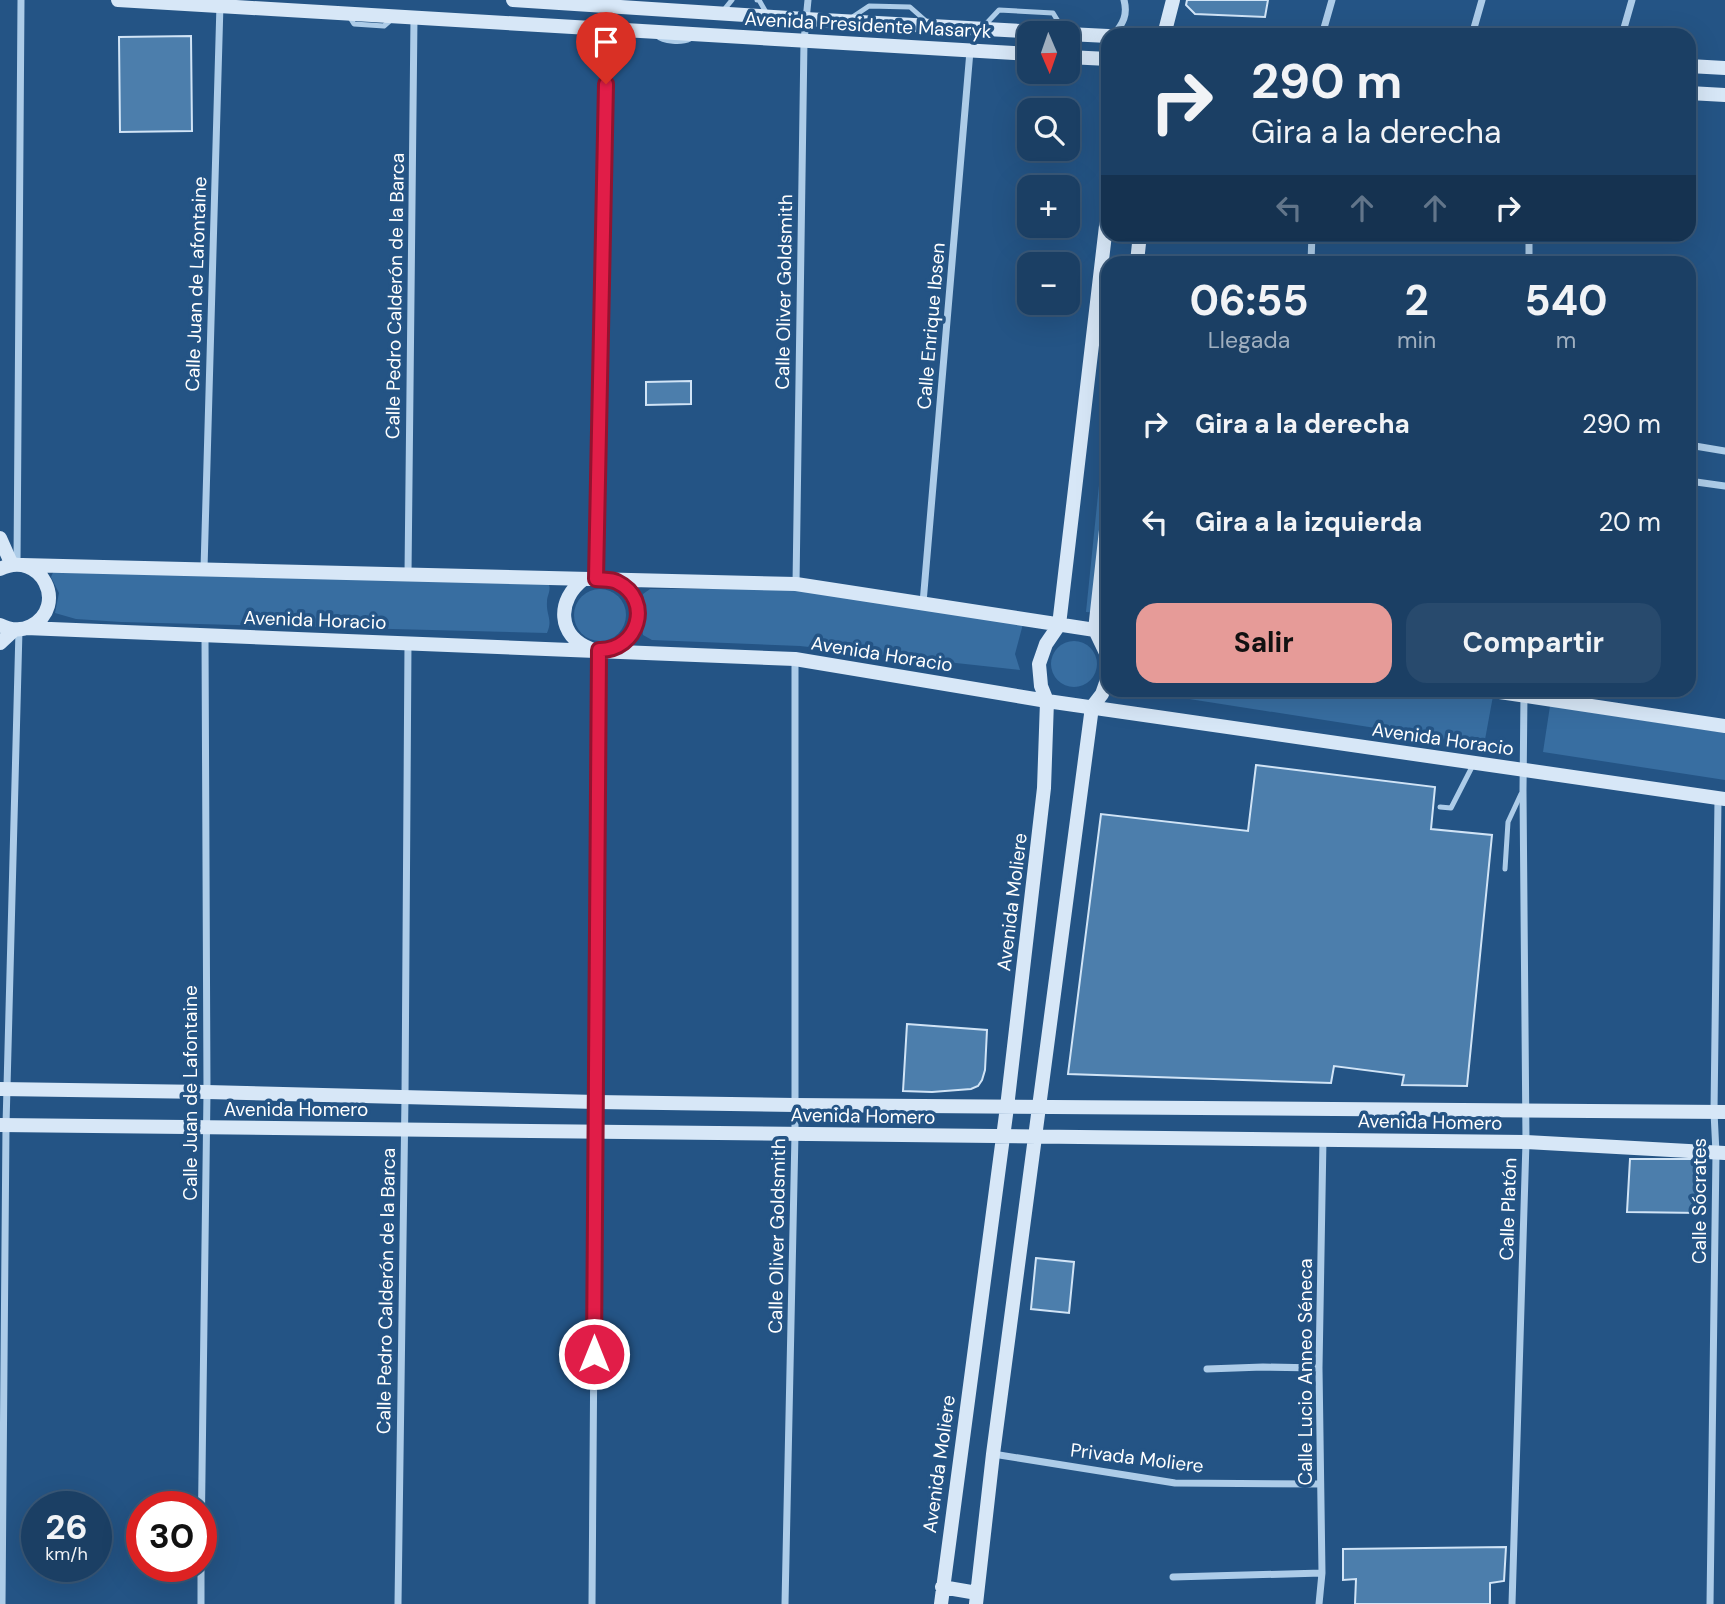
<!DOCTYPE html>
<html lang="es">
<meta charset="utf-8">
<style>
:root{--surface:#1b3f64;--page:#284a6d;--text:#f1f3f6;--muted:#a0afbf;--line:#395878;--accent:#e69b98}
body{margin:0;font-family:"DM Sans",sans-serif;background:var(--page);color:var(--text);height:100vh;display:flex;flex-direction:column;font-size:26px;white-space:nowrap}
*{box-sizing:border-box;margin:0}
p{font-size:23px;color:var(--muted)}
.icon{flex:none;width:38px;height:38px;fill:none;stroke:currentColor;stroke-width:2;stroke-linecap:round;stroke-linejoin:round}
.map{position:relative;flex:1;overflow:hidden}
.drawer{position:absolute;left:1101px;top:256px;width:595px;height:441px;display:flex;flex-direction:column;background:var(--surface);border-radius:21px;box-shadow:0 7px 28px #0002,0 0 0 2px var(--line)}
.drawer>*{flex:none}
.hud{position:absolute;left:1101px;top:28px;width:595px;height:214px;border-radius:21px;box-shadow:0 7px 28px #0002,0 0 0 2px var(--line);background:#1b3f64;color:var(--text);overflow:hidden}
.needle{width:46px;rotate:178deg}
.fabs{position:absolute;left:1017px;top:21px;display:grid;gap:14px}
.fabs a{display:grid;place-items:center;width:63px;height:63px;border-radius:14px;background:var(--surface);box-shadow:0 7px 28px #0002,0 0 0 2px var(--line);font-size:35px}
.speed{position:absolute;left:21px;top:1491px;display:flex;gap:14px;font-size:35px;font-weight:700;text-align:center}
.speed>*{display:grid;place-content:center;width:91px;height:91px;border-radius:50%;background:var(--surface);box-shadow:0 7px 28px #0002,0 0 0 2px var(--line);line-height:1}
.speed small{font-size:18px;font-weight:400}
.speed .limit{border:10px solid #d22;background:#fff;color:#111}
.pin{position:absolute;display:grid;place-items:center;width:60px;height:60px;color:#fff;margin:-72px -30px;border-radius:50% 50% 50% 0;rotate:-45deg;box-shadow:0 0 7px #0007}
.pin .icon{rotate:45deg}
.me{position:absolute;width:77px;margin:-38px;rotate:0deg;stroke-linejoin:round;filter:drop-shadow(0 0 5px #0008)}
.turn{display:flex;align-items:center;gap:24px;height:147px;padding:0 35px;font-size:32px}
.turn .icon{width:91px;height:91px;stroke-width:2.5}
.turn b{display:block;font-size:49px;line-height:60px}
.lanes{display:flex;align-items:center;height:66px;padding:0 35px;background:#0003;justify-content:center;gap:35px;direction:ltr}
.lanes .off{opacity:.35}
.eta{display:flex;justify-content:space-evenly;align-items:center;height:119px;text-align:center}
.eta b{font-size:42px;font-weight:700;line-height:49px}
.button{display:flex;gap:14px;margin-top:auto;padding:14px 35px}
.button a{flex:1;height:80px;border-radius:21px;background:var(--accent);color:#111;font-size:28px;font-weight:700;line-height:80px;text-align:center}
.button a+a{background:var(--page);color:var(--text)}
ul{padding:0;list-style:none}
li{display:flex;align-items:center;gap:21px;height:98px;padding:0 35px}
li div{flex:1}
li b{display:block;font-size:26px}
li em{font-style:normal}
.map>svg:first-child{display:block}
</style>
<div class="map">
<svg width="1725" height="1604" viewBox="0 0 1725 1604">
<rect width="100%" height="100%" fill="#245485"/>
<path fill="#386ea1" d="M1108 397V534L1100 613 1086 612Z
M55 568 549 584C551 592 547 595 547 602 546 615 553 620 547 633L121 622 76 619 55 613 59 593 51 577Z
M650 589H789L1023 624 1015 654 1020 670 800 646 652 640 643 635C641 624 644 606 643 594Z
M574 615a26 26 0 1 1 52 0a26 26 0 1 1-52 0Z
M1051 664a23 23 0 1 1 46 0a23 23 0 1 1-46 0Z
M1132 690H1452L1493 696 1484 745Z
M1550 706 1725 733V780L1543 752Z"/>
<path fill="#4c7eac" stroke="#d1e4f6" stroke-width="2" d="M1187 0H1268L1265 17 1195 14 1186 5Z
M191 36 192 131 120 132 119 37Z
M691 381V404L646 405V382Z
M1256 765 1435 787 1431 829 1492 835 1467 1086 1402 1085 1404 1075 1334 1066 1331 1083 1068 1074 1101 814 1248 831Z
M907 1024 987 1030 985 1070 982 1080 978 1086 971 1089 932 1092 903 1091Z
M1630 1159H1700V1213L1627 1212Z
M1036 1258 1074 1262 1069 1313 1031 1309Z
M1506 1547 1504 1581 1490 1583V1604H1355L1356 1579 1343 1580V1549Z"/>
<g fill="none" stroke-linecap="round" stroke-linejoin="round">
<path stroke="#adcce8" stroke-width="5" d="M757 0H759L767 14
M723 11 732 0
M349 16 354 24 384 26 392 19
M851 18 869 6 910 7 927 22
M985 25 999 10 1053 13 1064 31
M657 36C663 42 682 43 690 39
M1440 807 1451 808 1473 765
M1505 869 1508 822 1521 794"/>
<path stroke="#adcce8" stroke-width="7" d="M1114 35C1123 23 1128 15 1124 0
M1322 35 1332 0
M1472 35 1482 0
M1622 35 1632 0
M1311 262 1312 234
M1529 262V234
M1689 445 1725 451
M1689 481 1725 486
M17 564 21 0
M204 569 220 4
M408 574 414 18
M596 579 607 29 609 6
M796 584 804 41 808 0
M923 603 970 51
M1207 1369 1263 1367 1319 1368
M993 1454 1175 1483 1320 1484
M201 1550 207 1092 205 636
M1173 1577 1322 1573
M2 1604 6 1125 19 630
M201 1604V1566
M398 1604 405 1097 408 643
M592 1604 599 650
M785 1604 795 1134V659
M1319 1604 1322 1573 1319 1368 1323 1139
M1512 1604 1526 1142 1523 791 1524 694
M1710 1604 1716 1153 1714 1112 1718 799"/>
<path stroke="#d7e7f7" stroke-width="14" d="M118 0 1029 54
M513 0 805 19 1058 33
M1068 34 1108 36
M1164 35 1173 0
M1068 57 1108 59
M1689 66 1725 68
M1689 93 1725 95
M1137 262 1140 234
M1108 512 1095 630 1106 653 1108 662
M0 538 12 565
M22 565 796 584 1108 632
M0 569C41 549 69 606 31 626 21 631 10 630 0 625
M584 579C556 600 557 636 591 649
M26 628 795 659 1047 701 1725 799
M0 643 14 630
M610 650C646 637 646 600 615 580
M1486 690 1725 726
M0 1089 207 1092 596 1102 795 1105 1725 1112
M0 1125 1526 1142 1725 1153
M942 1587 977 1593
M941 1604 1007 1107 1044 788 1047 701 1041 686 1039 664 1046 644 1059 625 1108 209
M976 1604 993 1454 1092 707 1102 694 1108 677"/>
</g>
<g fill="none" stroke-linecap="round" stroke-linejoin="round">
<defs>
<path id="route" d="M594 1354 599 650C638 651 654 600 617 582 611 579 603 580 596 579L606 84"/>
</defs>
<use href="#route" stroke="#92132f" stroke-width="18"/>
<use href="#route" stroke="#e11d48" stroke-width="12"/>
</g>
<g text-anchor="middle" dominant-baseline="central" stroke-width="7" stroke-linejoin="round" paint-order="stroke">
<g font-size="19" fill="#fff" stroke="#245485">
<text transform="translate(868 25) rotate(3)">Avenida Presidente Masaryk</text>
<text transform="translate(196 284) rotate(-88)">Calle Juan de Lafontaine</text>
<text transform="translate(784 292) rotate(-89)">Calle Oliver Goldsmith</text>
<text transform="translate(395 296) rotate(-89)">Calle Pedro Calderón de la Barca</text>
<text transform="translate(931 326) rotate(-85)">Calle Enrique Ibsen</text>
<text transform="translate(315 620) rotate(2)">Avenida Horacio</text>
<text transform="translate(882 654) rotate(9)">Avenida Horacio</text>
<text transform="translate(1443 739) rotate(8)">Avenida Horacio</text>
<text transform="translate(1012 902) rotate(-83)">Avenida Moliere</text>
<text transform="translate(190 1093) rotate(-90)">Calle Juan de Lafontaine</text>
<text x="296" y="1109">Avenida Homero</text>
<text transform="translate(863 1116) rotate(1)">Avenida Homero</text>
<text transform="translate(1430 1122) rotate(1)">Avenida Homero</text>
<text transform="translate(1699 1201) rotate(-90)">Calle Sócrates</text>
<text transform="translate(1508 1209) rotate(-88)">Calle Platón</text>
<text transform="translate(777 1236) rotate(-89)">Calle Oliver Goldsmith</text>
<text transform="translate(386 1291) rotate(-89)">Calle Pedro Calderón de la Barca</text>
<text transform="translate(1305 1372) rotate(-90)">Calle Lucio Anneo Séneca</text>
<text transform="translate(1137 1458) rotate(7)">Privada Moliere</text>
<text transform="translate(939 1464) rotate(-82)">Avenida Moliere</text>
</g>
</g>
</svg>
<div class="fabs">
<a><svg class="needle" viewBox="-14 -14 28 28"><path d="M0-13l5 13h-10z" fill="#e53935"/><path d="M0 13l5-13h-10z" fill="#a0afbf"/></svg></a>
<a><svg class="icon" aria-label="search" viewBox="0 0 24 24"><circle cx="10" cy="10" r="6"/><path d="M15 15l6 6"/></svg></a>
<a>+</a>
<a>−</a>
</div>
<div class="speed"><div>26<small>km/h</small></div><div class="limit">30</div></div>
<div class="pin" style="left:606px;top:84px;background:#d93025"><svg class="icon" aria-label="arrive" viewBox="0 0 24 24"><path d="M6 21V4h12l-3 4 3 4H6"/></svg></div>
<svg class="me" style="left:594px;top:1354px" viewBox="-20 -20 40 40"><circle r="17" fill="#e11d48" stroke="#fff" stroke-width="3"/><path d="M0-11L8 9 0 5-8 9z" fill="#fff"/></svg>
<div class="hud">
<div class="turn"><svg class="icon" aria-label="right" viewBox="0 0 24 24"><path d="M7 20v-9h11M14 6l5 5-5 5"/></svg><div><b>290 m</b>Gira a la derecha</div></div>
<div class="lanes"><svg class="icon off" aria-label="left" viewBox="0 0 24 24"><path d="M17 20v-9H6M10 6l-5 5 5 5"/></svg><svg class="icon off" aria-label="ahead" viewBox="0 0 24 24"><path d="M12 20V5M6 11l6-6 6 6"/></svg><svg class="icon off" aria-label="ahead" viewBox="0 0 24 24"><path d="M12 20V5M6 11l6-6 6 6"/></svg><svg class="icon" aria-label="right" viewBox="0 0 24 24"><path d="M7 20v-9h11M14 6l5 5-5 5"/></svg></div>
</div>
<section class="drawer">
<div class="eta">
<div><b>06:55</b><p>Llegada</p></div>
<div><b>2</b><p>min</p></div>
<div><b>540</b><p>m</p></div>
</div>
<ul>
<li><svg class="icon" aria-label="right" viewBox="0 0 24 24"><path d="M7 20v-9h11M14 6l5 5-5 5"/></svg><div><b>Gira a la derecha</b></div><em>290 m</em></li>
<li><svg class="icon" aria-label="left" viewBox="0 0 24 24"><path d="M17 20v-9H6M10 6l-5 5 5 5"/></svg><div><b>Gira a la izquierda</b></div><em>20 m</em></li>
</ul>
<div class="button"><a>Salir</a><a>Compartir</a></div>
</section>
</div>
